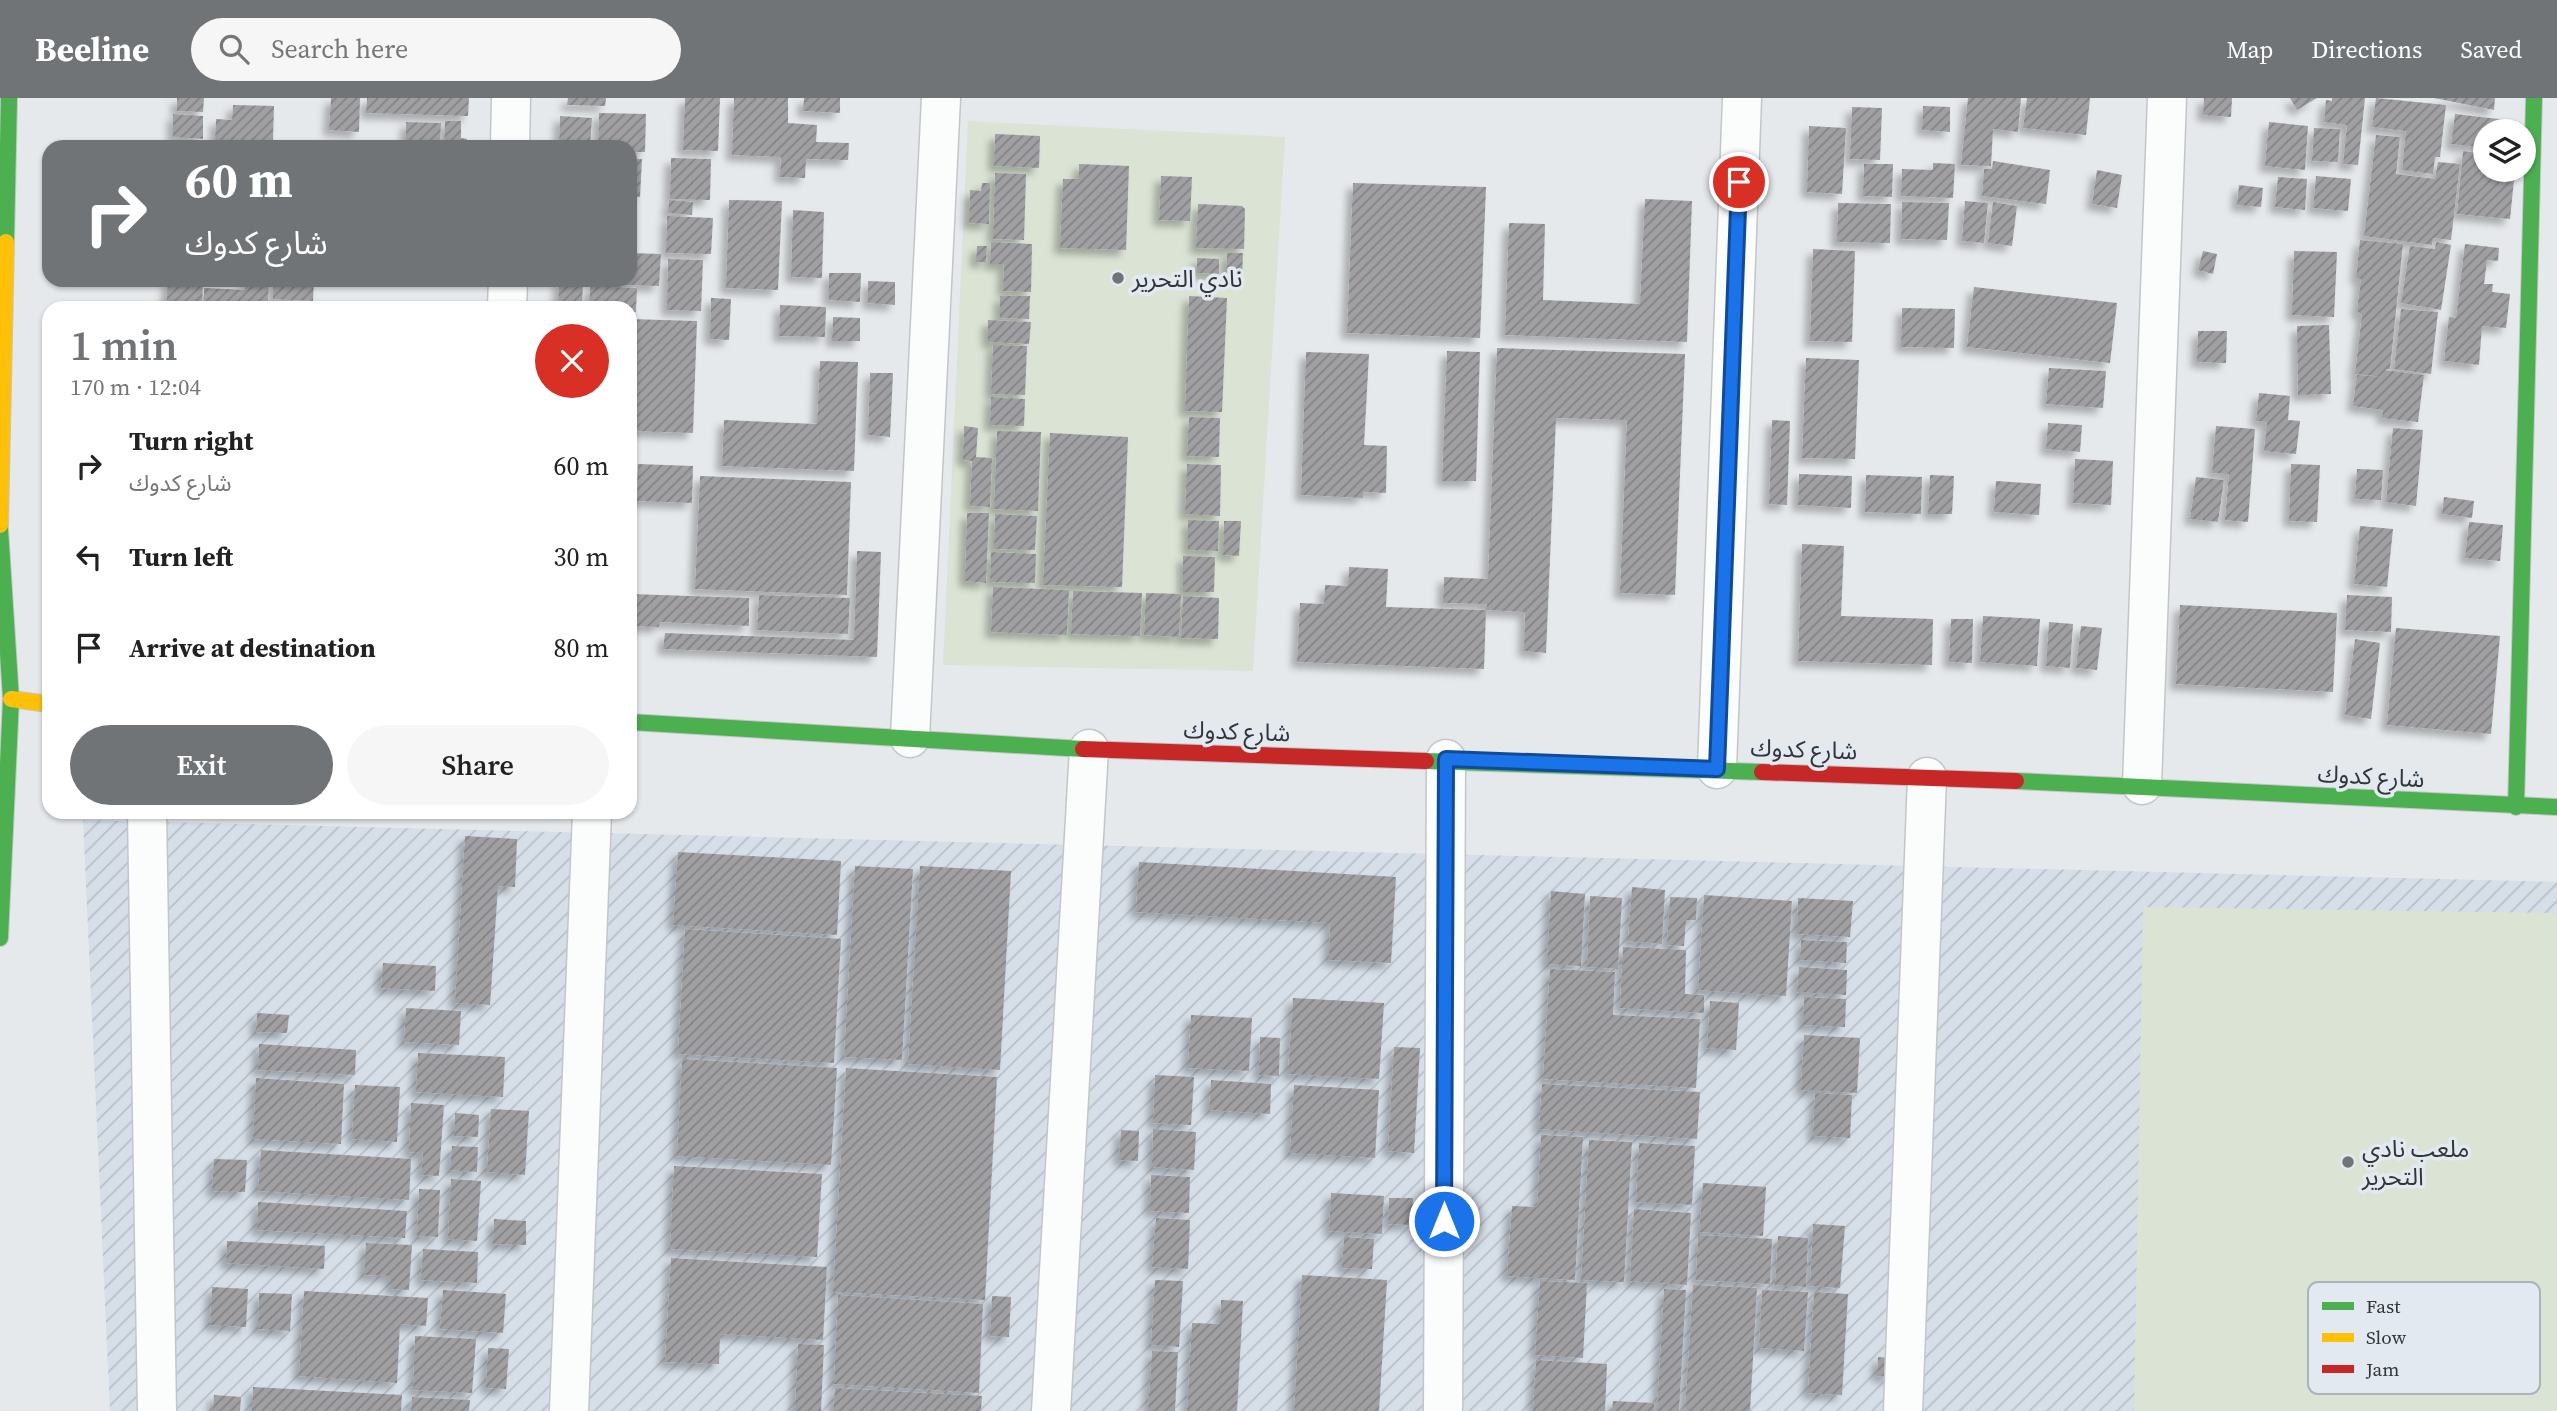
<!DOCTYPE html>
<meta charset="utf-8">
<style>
:root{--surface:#fff;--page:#f6f6f6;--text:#222;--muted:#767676;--accent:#717477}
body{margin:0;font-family:"Source Serif 4","Noto Sans Arabic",serif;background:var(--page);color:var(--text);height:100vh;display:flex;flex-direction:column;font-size:26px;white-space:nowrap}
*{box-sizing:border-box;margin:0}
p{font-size:23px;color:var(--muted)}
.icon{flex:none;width:38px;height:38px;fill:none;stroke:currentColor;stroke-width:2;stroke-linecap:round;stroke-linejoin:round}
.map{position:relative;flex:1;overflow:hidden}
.side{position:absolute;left:42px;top:203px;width:595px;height:518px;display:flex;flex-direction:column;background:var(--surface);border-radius:21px;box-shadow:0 2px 5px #0004}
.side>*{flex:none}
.banner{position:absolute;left:42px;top:42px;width:595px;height:147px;border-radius:21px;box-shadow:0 2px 5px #0004;background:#717477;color:#fff;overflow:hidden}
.fabs{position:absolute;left:2473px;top:21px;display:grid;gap:14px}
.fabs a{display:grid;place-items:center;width:63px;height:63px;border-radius:50%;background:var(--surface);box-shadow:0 2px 5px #0004;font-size:35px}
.pin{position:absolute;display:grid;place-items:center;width:60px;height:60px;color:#fff;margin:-30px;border:4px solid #fff;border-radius:50%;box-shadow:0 2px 7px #0007}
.me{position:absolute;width:77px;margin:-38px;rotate:0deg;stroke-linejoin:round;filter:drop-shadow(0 0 5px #0008)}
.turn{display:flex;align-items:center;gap:24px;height:147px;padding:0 28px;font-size:32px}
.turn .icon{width:91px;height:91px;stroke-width:2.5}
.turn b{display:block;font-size:49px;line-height:60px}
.round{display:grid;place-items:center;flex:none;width:74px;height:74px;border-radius:37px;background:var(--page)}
.head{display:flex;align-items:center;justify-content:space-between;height:119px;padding:0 28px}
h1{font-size:42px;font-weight:600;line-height:52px;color:var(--accent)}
.button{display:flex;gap:14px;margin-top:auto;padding:14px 28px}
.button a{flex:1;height:80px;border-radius:42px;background:var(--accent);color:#fff;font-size:28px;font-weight:600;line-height:80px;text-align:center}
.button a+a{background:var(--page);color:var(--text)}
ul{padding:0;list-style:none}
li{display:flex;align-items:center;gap:21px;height:91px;padding:0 28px}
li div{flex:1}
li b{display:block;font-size:26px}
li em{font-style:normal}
header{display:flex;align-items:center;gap:42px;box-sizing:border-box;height:98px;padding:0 35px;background:var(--accent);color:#fff}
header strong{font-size:33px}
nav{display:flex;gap:38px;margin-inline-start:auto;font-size:24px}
.search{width:490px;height:63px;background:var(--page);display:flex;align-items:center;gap:18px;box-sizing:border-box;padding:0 24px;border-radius:38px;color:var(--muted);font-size:26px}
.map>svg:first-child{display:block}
</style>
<header>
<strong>Beeline</strong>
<div class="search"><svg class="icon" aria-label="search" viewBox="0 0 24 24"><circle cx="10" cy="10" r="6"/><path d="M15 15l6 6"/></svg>Search here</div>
<nav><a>Map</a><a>Directions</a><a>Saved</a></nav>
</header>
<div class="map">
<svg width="2557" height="1313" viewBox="0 0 2557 1313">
<defs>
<pattern id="industrial-furrows" width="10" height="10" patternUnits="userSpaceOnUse" patternTransform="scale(1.75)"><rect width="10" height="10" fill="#d6dee7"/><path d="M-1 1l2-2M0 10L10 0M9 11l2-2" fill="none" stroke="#b8bfc7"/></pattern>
<pattern id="building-hatch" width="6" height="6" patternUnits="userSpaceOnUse" patternTransform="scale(1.75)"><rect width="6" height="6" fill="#a0a0a3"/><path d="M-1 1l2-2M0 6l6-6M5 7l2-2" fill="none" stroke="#838386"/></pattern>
<filter id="shadow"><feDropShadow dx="-6" dy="6" stdDeviation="3.5" flood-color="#0004"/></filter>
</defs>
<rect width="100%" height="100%" fill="#e6e9ec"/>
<path fill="url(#industrial-furrows)" d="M83 722 2557 784V1313H110Z"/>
<path fill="#dae3d4" d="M968 23 1285 39 1253 573 943 567Z
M2143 809 2557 815V1313H2134Z"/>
<path fill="url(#building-hatch)" filter="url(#shadow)" d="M177 0H204L203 14 177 13Z
M331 0H360L359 34 329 32Z
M367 0H469L468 18 366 15Z
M568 0H606L605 8 567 7Z
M685 0H720L718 53 683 52Z
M734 0H788V25L817 27 816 44 849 45 848 62 806 61 805 80 780 79 781 59 732 57Z
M804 0H840V15L803 13Z
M1968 0H2021L2018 34 1993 31 1991 68 1961 67Z
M2027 0H2090L2086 37 2023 30Z
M2204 0H2232L2231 19 2203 17Z
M2290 0H2317L2297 12Z
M2332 0H2365L2358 67 2343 66 2347 27 2324 24 2326 2 2332 3Z
M2376 0 2446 7 2440 59H2435L2433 76 2402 72 2406 33 2372 29Z
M2434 0H2495L2494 12Z
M233 7 274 8 273 44 215 42 216 21 232 22Z
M1923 8 1950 9V34L1922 32Z
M1852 9 1882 10 1880 62 1850 61Z
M599 15 646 16 645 54H630V49H598Z
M173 16 203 18V41L173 39Z
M2455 16 2516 23 2514 33H2485V50L2451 46Z
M560 18 592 20 590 49H559Z
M445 23H461V40L467 41V49H444Z
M406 24 441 25 440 48 406 46Z
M2269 24 2308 28 2305 72 2265 68Z
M1809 28 1846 30 1842 96 1807 94Z
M2314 30 2340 31 2338 64 2312 63Z
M995 36 1040 38 1039 70 994 68Z
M2376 37 2400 39 2396 76 2435 81 2438 64 2460 66 2451 142 2433 140 2432 147 2364 138Z
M2463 53 2485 56V72H2515L2510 121 2457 116Z
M671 60 711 61 710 102 670 101Z
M630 61H642L640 99 630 98Z
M1993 63 2050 72 2046 106 1982 98 1984 71H1992Z
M1933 65 1955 66 1953 100 1901 98 1902 71 1933 72Z
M1079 66 1129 68 1126 152 1060 150 1063 81H1079Z
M1864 66H1893L1892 99 1863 98Z
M2097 72 2122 77 2117 110 2092 106Z
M995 75 1026 76 1024 142 993 141Z
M1161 78 1192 79 1190 123 1159 122Z
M2316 78 2351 81 2348 113 2313 110Z
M2278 79 2307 81 2305 112 2275 109Z
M982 85H990L989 126 969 125 970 92 981 93Z
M1353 85 1486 89 1480 240 1347 235Z
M2239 87 2263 90 2261 109 2237 107Z
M1645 101 1692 103 1687 244 1505 237 1509 125 1545 126 1543 202 1640 206Z
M669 102 693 104 692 117 668 115Z
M729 102 782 103 778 192 726 190Z
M1965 103 1988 105 1984 145 1962 143Z
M1902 104 1949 105 1947 142 1901 141Z
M1993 104 2017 108 2012 148 1988 145Z
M1838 105 1891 106 1890 145 1837 144Z
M1198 106 1242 108 1245 111 1244 151 1196 150Z
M793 112 824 114 822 180 791 179Z
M667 118 713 120 711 156 666 155Z
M2360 142 2403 146 2390 271 2384 272 2424 277 2418 324 2382 320 2383 312 2353 308 2357 277 2384 279 2355 276 2362 217 2357 213 2361 181 2356 180Z
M991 144 1032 146 1031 194 1003 193 1004 166H990Z
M2436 144 2451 147 2441 212 2401 205 2410 148 2435 151Z
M2465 146 2499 150 2498 163 2487 162 2484 186H2493L2492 194 2510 196 2506 230 2482 228 2479 267 2444 263 2449 219 2456 220Z
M977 148H987L986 164H976Z
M1813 151 1855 153 1852 244 1810 243Z
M2203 153 2217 156 2213 176 2198 172Z
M2294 153 2337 154 2334 219 2292 217Z
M630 155 661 156 659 188 595 186V182H630Z
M1227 155H1243L1242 179 1226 178Z
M1197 160 1219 161V176L1197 175Z
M668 161 703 162 701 213 667 212Z
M829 175H861L860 204 829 202Z
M168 182H203L202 210H166Z
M245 182H269L268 207 302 210H204V190L245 192Z
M273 182H314L313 203 273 201Z
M559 182 583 183 582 210H558Z
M868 183 895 184V207L868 205Z
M590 188 637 190 636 214H630V210H589Z
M1974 189 2117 205 2110 265 1967 249Z
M1000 198H1030L1029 221 1000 220Z
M1189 198 1227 200 1222 314 1185 313Z
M711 200 731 201 729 242 710 241Z
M780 207 826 209 825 239 779 238Z
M1902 210 1955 211 1954 250 1901 249Z
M2401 211 2438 214 2431 276 2394 271Z
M833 219 860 220V243H832Z
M630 221 697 223 693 335 630 333Z
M988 222 1031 224 1029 246 988 244Z
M2329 227 2331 296 2298 297 2297 228Z
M2198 233H2227L2226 265 2197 264Z
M993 247 1027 248 1025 297 991 296Z
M1497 250 1685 256 1675 497 1620 495 1627 322 1556 320 1546 555 1524 553 1525 514 1486 512 1487 506 1443 505 1444 479 1488 481Z
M1447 253 1480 254 1476 383H1442Z
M1306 254 1369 256 1364 347 1387 348 1386 395 1363 394V400L1301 397Z
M1806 260 1859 262 1855 361 1802 360Z
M820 263 858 264 854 373 722 368 724 322 817 326Z
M2049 270 2106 273 2103 310 2046 306Z
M870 275H893L890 339 868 337Z
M2259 295 2290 298 2288 322 2300 323 2296 356 2264 353 2267 324 2256 323Z
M991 299 1025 301 1024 328 990 327Z
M1189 319 1220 320 1219 359 1187 358Z
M1772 322 1790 323 1787 407 1769 406Z
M2048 325 2082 327 2080 354 2046 351Z
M964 328 978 330 976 359 992 360 990 409 970 408 972 363 963 362Z
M2216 328 2255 331 2248 424 2225 422 2229 376 2212 375Z
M2393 330 2423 332 2416 408 2386 404Z
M997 333 1041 334 1038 413 994 411Z
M1050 335 1128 339 1122 489 1043 487Z
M2075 361 2113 363 2111 407 2073 405Z
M638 366 693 368 692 405 637 403Z
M1187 366 1221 367 1220 418 1185 416Z
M2291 366 2320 367 2317 424 2289 423Z
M2357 371 2383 372 2381 402 2355 401Z
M1799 376 1852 378 1851 410 1798 407Z
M1866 377 1922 379 1921 416 1865 414Z
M1930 377 1954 378 1952 416H1928Z
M700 378 851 384 847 497 695 491Z
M2196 379 2224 382 2218 424 2190 421Z
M1996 383 2041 386 2039 417 1994 414Z
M2444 399 2474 403 2472 420 2442 416Z
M967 415H989L986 485 965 483Z
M995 416 1037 418 1035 452 994 451Z
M1188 422 1219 423 1218 453 1188 452Z
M1224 423H1241L1239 458 1223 457Z
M2469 424 2503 427 2500 463 2465 460Z
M2360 428 2393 431 2387 489 2354 486Z
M1802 446 1844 448 1841 518 1933 521 1932 567 1798 563Z
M857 453 881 454 877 559 663 551 665 535 854 542Z
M991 454 1036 456 1035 485 990 484Z
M1183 458 1215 459 1214 494H1183Z
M1349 469 1388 471 1386 509 1486 512 1484 571 1297 564 1300 505 1324 506 1325 487 1348 488Z
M993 489 1069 492 1067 537 991 534Z
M1073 493 1142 495 1140 538 1071 536Z
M1146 495 1181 496 1179 539 1144 537Z
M631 496 749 500V528L660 524 659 529 630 528Z
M759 497 850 500 848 536 757 532Z
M2347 497 2392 499 2391 534 2345 532Z
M1183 498 1219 500 1218 541 1181 540Z
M2180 507 2337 515 2333 594 2176 586Z
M1983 518 2040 521 2037 568 1980 564Z
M1951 521H1973L1972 565 1949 564Z
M2049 524 2073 526 2070 570 2046 568Z
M2081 528 2102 530 2097 572 2076 570Z
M2396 530 2500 538 2491 636 2387 627Z
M2355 541 2380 545 2371 621 2345 617Z
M465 738 517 741 515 789 498 788 490 907 455 905Z
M678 754 841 763 837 837 673 827Z
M1139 764 1396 779 1391 865 1329 862 1330 825 1136 814Z
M855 768 913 771 902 962 844 959Z
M920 768 1011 773 1000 972 908 966Z
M1632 789 1665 792 1662 846 1628 843Z
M1551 793 1585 796 1581 868 1547 866Z
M1704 797 1792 803 1786 898 1698 892Z
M1590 798 1622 800 1618 871 1587 869Z
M1670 799 1697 800 1696 822H1686L1684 848 1667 847Z
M1798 800 1853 803 1850 839 1797 836Z
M685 831 841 841 834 965 678 956Z
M1801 842 1847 844 1846 865 1800 862Z
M1623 849 1686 852 1685 896 1704 897V915L1620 910Z
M383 865 436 868 435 893 381 890Z
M1799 869 1847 872 1846 897 1797 894Z
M1550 871 1615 874 1613 917 1700 921 1696 990 1543 981Z
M1804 899 1846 901 1845 929 1803 927Z
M1293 900 1384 905 1379 981 1288 976Z
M1710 903 1739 905 1736 952 1707 950Z
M406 910 461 913 459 947 404 944Z
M257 915 289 917 287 935 256 934Z
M1191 917 1252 920 1249 973 1188 970Z
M1804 937 1860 940 1857 995 1801 992Z
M1260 939 1280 940 1279 978 1259 977Z
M259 946 356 952 355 977 258 972Z
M1394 949 1420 950 1414 1055 1388 1053Z
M418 955 505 959 503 999 416 994Z
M682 961 837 970 831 1067 677 1058Z
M846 970 997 979 985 1202 833 1194Z
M1155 977 1194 979 1191 1027 1153 1025Z
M256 980 344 986 341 1046 253 1041Z
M1211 982 1271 986 1270 1016 1209 1012Z
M1542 986 1700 994 1697 1041 1539 1031Z
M355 987 400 989 397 1044 352 1041Z
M1294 987 1379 992 1375 1060 1290 1055Z
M1815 995 1852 997 1850 1040 1813 1038Z
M411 1005 444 1007 439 1078 421 1077 423 1055 409 1054Z
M491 1011 529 1013 525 1077 487 1074Z
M455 1015 479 1017 478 1039 454 1038Z
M1153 1031 1196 1034 1194 1072 1152 1069Z
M1121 1032 1139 1033 1138 1063 1119 1062Z
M1541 1037 1583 1039 1575 1182 1507 1178 1512 1108 1537 1109Z
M1589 1042 1632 1044 1624 1184 1581 1182Z
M1639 1045 1695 1048 1692 1107 1636 1104Z
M452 1048 478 1049 477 1074 450 1072Z
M261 1052 411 1061 409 1102 258 1093Z
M214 1061 247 1062 245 1094 212 1093Z
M674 1068 822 1076 817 1159 670 1151Z
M1151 1077 1190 1079 1189 1115 1150 1113Z
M451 1081 481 1083 477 1143 448 1141Z
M1703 1085 1766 1089 1763 1138 1699 1134Z
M419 1091 440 1092 438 1139 417 1138Z
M1331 1095 1384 1098 1382 1136 1329 1133Z
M1389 1100H1413L1411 1127 1388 1126Z
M258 1104 407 1113 405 1140 257 1132Z
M1634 1111 1691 1115 1687 1187 1630 1183Z
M1156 1120 1190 1122 1188 1171 1152 1169Z
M494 1121 526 1123V1147L493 1146Z
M1813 1126 1845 1128 1840 1190 1810 1188Z
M1698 1137 1772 1141 1770 1186 1696 1182Z
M1778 1138 1808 1140 1806 1189 1775 1187Z
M1344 1139 1374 1141 1372 1171 1342 1170Z
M227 1143 325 1148 324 1171 226 1165Z
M366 1145 412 1147 409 1192 391 1191V1178L364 1177Z
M423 1151 478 1154 477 1185 421 1182Z
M671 1160 827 1169 823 1242 720 1236 719 1266 665 1264Z
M1302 1177 1387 1182 1379 1313H1294Z
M1155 1182 1183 1183 1179 1249 1151 1247Z
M1540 1183 1587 1185 1583 1260 1535 1257Z
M1693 1187 1757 1190 1750 1313H1685Z
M212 1189 248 1191 246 1229 210 1227Z
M1664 1191 1686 1192 1679 1313H1657Z
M443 1192 506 1196 503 1235 440 1231Z
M1762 1192 1808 1194 1804 1253 1759 1250Z
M304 1193 428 1200 426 1228 400 1226 397 1285 299 1278Z
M1814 1194 1848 1196 1842 1297 1808 1295Z
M259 1195 292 1196 290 1233 258 1231Z
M838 1197 983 1206 979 1295 834 1286Z
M992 1198 1011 1199 1009 1239 990 1238Z
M1221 1202 1243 1203 1237 1313H1187L1192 1225 1220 1226Z
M415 1238 476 1241 472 1295 413 1292Z
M798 1246 824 1247 821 1313H795Z
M488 1250 509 1251 506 1291 486 1290Z
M1152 1253 1178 1254 1175 1313H1148Z
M1878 1259 1892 1260 1891 1279 1877 1278Z
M1536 1262 1607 1266 1605 1313H1533Z
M253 1289 402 1297 401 1313H252Z
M835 1290 982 1298 981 1313H833Z
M214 1297 241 1299 240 1313H213Z
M412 1299 470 1302 469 1313H411Z
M1613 1303 1654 1305V1313H1612Z"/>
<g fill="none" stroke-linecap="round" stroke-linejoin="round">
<defs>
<path id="street" d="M510 49 511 0
M507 210 508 182
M910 640 941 0
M1717 671 1742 0
M2142 687 2167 0
M147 714 157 1313
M569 1313 592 714
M1051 1313 1089 651
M1443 1313 1446 661
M1903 1313 1927 679"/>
<path id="fast" d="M6 144 9 0
M0 431 11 601 0 840
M630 624 1083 651
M1426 663 1762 674
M2016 683 2557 709
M2516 709 2534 0"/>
<path id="slow" d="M0 427 6 144
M11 601 49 606"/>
<path id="jam" d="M1083 651 1426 663
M1762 674 2016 683"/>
</defs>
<use href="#street" stroke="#c3c6c9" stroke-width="41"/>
<use href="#fast" stroke="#c3c6c9" stroke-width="18"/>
<use href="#slow" stroke="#c3c6c9" stroke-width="18"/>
<use href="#jam" stroke="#c3c6c9" stroke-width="18"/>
<use href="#street" stroke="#fbfcfc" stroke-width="38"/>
<use href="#fast" stroke="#4caf50" stroke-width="16"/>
<use href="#slow" stroke="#ffc107" stroke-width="16"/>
<use href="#jam" stroke="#c62828" stroke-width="16"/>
</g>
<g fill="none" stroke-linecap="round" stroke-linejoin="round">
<defs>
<path id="route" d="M1444 1123 1446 661 1717 671 1739 84"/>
</defs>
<use href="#route" stroke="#114b97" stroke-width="18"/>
<use href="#route" stroke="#1a73e8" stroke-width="12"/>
</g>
<g fill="#717477" stroke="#e2e9f0" stroke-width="2.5">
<circle cx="1118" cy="180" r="7"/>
<circle cx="2348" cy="1064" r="7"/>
</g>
<g text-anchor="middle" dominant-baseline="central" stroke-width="7" stroke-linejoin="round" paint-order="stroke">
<g font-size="24" fill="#323538" stroke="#e2e9f0" text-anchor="start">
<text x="1132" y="180">نادي التحرير</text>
<text x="2362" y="1050">ملعب نادي<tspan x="2362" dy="28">التحرير</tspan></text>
</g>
<g font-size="24" fill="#323538" stroke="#e2e9f0">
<text transform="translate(1237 633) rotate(2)">شارع كدوك</text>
<text transform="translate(1804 651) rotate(2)">شارع كدوك</text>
<text transform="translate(2371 678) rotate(3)">شارع كدوك</text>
</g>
</g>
<rect x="2308" y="1184" width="232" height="112" rx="10" fill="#e2e9f0" stroke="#adb3b9" stroke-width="2"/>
<rect x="2322" y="1204" width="32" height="8" fill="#4caf50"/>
<rect x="2322" y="1235" width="32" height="9" fill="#ffc107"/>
<rect x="2322" y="1267" width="32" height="8" fill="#c62828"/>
<g font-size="19" fill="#323538">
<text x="2366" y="1215">Fast</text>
<text x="2366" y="1246">Slow</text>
<text x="2366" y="1278">Jam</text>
</g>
</svg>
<div class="fabs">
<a><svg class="icon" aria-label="layers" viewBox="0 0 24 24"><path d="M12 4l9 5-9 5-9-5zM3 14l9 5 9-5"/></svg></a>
</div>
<div class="pin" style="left:1739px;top:84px;background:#d93025"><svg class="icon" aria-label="arrive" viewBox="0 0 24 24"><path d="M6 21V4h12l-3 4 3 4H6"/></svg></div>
<svg class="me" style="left:1444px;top:1123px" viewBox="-20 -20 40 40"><circle r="17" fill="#1a73e8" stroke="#fff" stroke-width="3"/><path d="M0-11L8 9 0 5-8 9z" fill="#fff"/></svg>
<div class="banner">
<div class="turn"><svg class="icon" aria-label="right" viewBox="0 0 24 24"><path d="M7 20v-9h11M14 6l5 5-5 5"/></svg><div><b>60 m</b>شارع كدوك</div></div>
</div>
<section class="side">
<div class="head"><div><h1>1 min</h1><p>170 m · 12:04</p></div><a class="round" style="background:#d93025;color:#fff"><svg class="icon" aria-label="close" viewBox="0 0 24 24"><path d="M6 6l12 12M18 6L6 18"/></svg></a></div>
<ul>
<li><svg class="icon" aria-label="right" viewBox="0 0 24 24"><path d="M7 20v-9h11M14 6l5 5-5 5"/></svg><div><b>Turn right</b><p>شارع كدوك</p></div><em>60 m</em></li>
<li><svg class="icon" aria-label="left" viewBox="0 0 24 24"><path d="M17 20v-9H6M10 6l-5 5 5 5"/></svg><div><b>Turn left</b></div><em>30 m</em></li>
<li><svg class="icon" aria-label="arrive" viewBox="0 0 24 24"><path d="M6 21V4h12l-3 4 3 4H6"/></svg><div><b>Arrive at destination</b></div><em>80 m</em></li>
</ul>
<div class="button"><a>Exit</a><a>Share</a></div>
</section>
</div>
